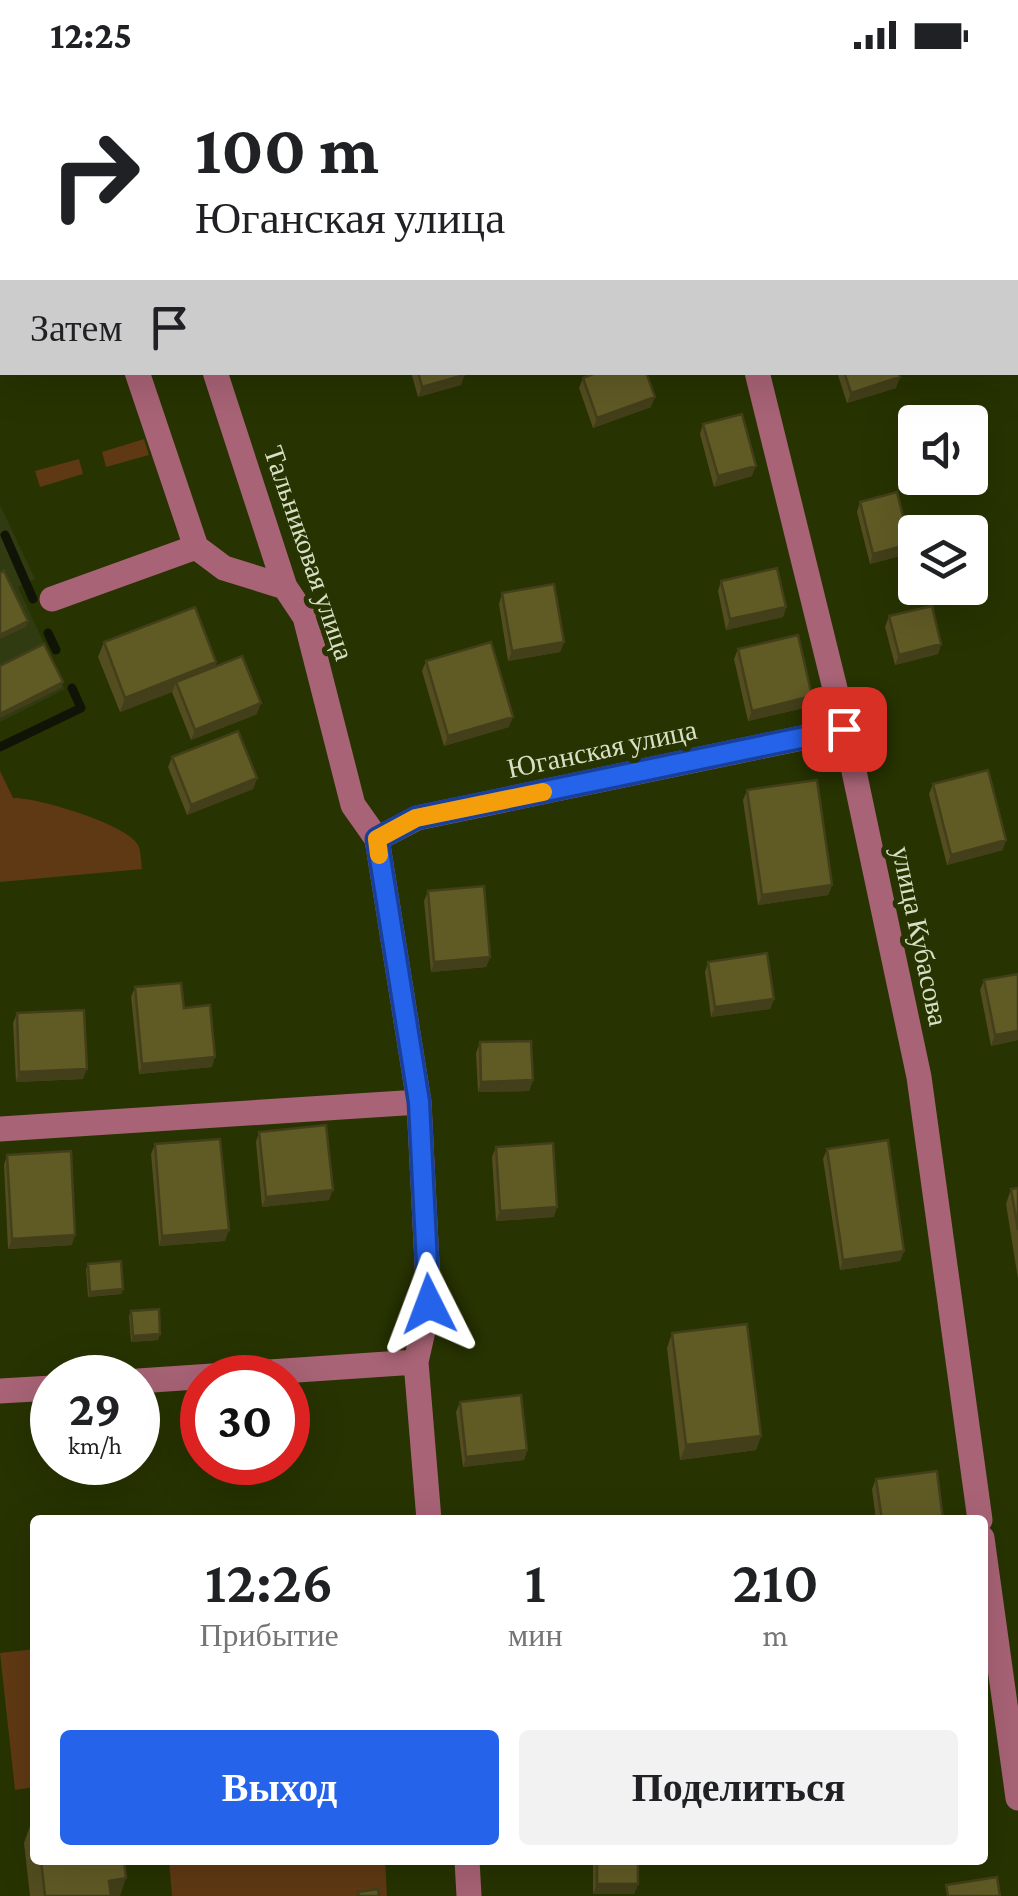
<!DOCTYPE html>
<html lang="ru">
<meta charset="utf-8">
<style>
:root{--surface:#fff;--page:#f2f2f2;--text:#202124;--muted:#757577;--accent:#2563eb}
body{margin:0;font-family:"Crimson Pro",serif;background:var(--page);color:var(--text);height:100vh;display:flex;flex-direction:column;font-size:38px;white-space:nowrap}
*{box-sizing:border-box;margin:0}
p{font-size:32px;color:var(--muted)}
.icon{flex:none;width:55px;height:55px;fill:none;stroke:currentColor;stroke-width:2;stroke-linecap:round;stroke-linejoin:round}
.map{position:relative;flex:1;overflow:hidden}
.panel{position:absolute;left:30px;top:1445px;width:958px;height:350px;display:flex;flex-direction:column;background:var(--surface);border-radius:10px;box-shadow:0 10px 40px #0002}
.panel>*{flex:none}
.guide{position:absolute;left:0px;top:0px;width:1020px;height:305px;box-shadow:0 10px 40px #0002;background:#fff;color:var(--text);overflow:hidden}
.fabs{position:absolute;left:898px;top:335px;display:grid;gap:20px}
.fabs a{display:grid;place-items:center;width:90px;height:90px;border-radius:10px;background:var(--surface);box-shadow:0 10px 40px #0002;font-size:50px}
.speed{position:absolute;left:30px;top:1285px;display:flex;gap:20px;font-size:50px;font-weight:700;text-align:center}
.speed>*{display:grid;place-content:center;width:130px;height:130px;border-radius:50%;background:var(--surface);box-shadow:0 10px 40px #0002;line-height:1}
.speed small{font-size:25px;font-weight:400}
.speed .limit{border:15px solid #d22;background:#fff;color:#111}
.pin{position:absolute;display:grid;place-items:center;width:85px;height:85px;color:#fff;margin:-42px;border-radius:20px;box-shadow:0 5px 15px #0006}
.me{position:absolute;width:110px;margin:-55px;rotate:357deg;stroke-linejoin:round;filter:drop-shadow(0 0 8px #0008)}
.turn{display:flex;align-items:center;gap:35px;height:210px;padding:0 30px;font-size:45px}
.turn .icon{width:130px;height:130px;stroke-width:2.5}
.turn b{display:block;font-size:70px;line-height:85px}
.then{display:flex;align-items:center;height:95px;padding:0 30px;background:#0003;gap:20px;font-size:38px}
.eta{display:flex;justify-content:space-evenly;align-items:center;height:170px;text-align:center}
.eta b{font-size:60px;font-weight:600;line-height:70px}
.cta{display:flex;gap:20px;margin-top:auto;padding:20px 30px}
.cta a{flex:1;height:115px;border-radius:10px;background:var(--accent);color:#fff;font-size:40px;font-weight:600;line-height:115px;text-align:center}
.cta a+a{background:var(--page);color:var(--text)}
.status{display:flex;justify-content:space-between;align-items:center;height:70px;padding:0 50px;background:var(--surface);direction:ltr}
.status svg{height:28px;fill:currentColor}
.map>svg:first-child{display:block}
</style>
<div class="status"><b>12:25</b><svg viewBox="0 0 49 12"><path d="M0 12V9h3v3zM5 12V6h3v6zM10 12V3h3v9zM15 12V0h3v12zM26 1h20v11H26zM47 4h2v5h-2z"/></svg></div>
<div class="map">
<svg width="1018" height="1826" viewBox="0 0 1018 1826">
<rect width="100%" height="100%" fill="#273300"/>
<path fill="#303b11" d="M0 435 35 509 18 517 65 619 0 652Z"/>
<path fill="#5f3913" d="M144 369 149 385 106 397 102 382Z
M79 389 83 404 40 417 35 401Z
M0 701 13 728C36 727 127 754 138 775 141 781 141 792 142 799L0 812Z
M35 1579V1717L15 1720 0 1583Z
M169 1790H385L387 1826H172Z"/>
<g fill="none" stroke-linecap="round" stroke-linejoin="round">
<path stroke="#101406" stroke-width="9" d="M5 465 33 529
M48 563 56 580
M0 677 81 638 72 618"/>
<path stroke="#a86376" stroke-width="25" d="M40 0 41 2
M130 0V2
M664 0 665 2
M137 302 196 477 224 498 285 517
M215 302 285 517 305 547 353 735 377 769 419 1032 429 1234 416 1292 429 1450
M757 302 845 659 919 1007 980 1450
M52 529 196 477
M377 769 417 748 845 659
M0 1059 419 1032
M138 1311 416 1292
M0 1321 52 1318
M982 1468 1018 1728
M467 1790 469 1826"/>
</g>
<path fill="#534d20" d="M411 302H464V305L461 315 418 327Z
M837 302H898L896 318 847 333Z
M583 308 651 337 593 358 579 318Z
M703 354 752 406 714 417 700 364Z
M860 432 910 474 907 484 870 494 857 442Z
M721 511 786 537 783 547 726 560 718 521Z
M502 523 564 572 560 582 508 591 499 534Z
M889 546 941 574 938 584 895 595 885 557Z
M104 572 216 592 215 596 257 644 191 670 172 622 120 642 98 587Z
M738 579 812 626 808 637 748 651 734 589Z
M426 591 509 657 444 676 422 601Z
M172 687 257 708 253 719 187 745 168 697Z
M933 714 1003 780 947 795 929 724Z
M747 720 832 815 828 825 758 835 743 730Z
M428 821 490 887 486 897 431 902 424 831Z
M708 892 774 929 770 939 711 947 705 902Z
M1018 904V970L991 976 980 920 984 910Z
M135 917 184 938 212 997 139 1004 131 927Z
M17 943 83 1009 16 1012 13 953Z
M480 972 533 1010 529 1021 478 1022 476 983Z
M259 1062 329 1130 262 1137 256 1072Z
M155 1074 225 1171 159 1176 151 1084Z
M496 1077 554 1147 496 1151 492 1087Z
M827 1079 904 1181 900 1191 840 1200 823 1089Z
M7 1085 72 1175 8 1179 4 1095Z
M1018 1118V1209L1006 1134 1011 1119Z
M88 1194 123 1219 121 1224 88 1227 86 1199Z
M131 1241 158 1270 131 1272 129 1246Z
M672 1263 761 1366 756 1380 680 1390 667 1278Z
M460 1332 527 1380 524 1390 463 1397 456 1342Z
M876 1409 943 1450H876L872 1419Z
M35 1742V1790H124L120 1826H30L24 1773Z
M593 1790H638V1814L634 1824H593Z"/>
<path fill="#433f1a" d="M556 0H582L575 2H549Z
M464 305 461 315 418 327 422 317Z
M900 307 896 318 847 333 851 323Z
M655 327 651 337 593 358 597 348Z
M756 396 752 406 714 417 718 406Z
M910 474 907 484 870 494 873 484Z
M786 537 783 547 726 560 730 549Z
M28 551 26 557 0 569V565Z
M564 572 560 582 508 591 512 581Z
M941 574 938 584 895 595 899 585Z
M216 592 211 607 176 612 172 622 120 642 125 628Z
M63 612 61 618 0 648V644Z
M812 626 808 637 748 651 752 641Z
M261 633 257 644 191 670 195 660Z
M513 647 509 657 444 676 448 666Z
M257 708 253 719 187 745 191 735Z
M1006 770 1003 780 947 795 951 785Z
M832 815 828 825 758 835 762 825Z
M490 887 486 897 431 902 434 892Z
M774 929 770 939 711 947 715 937Z
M1018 961V970L991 976 995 965Z
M215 987 212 997 139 1004 142 994Z
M87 999 83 1009 16 1012 19 1002Z
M533 1010 529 1021 478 1022 481 1012Z
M333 1120 329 1130 262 1137 266 1127Z
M557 1137 554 1147 496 1151 500 1141Z
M229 1160 225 1171 159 1176 162 1166Z
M75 1165 72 1175 8 1179 12 1169Z
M904 1181 900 1191 840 1200 843 1190Z
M123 1219 121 1224 88 1227 90 1222Z
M160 1264 158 1270 131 1272 133 1266Z
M761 1366 756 1380 680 1390 686 1375Z
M527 1380 524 1390 463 1397 466 1387Z
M126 1808 120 1826H103L109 1811Z
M597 1814H638L634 1824H593Z"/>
<path fill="#605a25" stroke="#433f1a" stroke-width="2.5" d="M222 0H254L255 2H223Z
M418 302H464V305L422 317Z
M598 302H646L655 327 597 348 583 308Z
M844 302H898L900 307 851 323Z
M742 344 756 396 718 406 703 354Z
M897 422 910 474 873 484 860 432Z
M777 498 786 537 730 549 721 511Z
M4 501 28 551 0 565V503Z
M554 514 564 572 512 581 502 523Z
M932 536 941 574 899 585 889 546Z
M195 537 216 592 125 628 104 572Z
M798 565 812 626 752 641 738 579Z
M491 572 513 647 448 666 426 591Z
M44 574 63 612 0 644V596Z
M242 586 261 633 195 660 176 612Z
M238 661 257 708 191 735 172 687Z
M988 700 1006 770 951 785 933 714Z
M817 710 832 815 762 825 747 720Z
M484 816 490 887 434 892 428 821Z
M767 883 774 929 715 937 708 892Z
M1018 904V961L995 965 984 910Z
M181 913 184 938 210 935 215 987 142 994 135 917Z
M84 940 87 999 19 1002 17 943Z
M531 971 533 1010 481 1012 480 972Z
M326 1055 333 1120 266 1127 259 1062Z
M220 1069 229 1160 162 1166 155 1074Z
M888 1070 904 1181 843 1190 827 1079Z
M553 1073 557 1137 500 1141 496 1077Z
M71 1081 75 1165 12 1169 7 1085Z
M1018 1118V1160L1011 1119Z
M121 1191 123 1219 90 1222 88 1194Z
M159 1239 160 1264 133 1266 131 1241Z
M747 1254 761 1366 686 1375 672 1263Z
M521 1325 527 1380 466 1387 460 1332Z
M937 1401 943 1450H882L876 1409Z
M41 1790H124L126 1808 109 1811 111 1826H45Z
M597 1790H638V1814H597Z
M997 1807 1000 1826H948L946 1815Z
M378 1819 379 1826H359L358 1822Z"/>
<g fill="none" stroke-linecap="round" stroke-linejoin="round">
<defs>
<path id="route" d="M429 1234 419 1032 377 769 416 748 844 659"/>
</defs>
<use href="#route" stroke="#184099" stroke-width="25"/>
<use href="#route" stroke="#2563eb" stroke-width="18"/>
<path stroke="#f59e0b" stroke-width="18" d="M379 785 377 769 416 748 543 722"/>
</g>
<g text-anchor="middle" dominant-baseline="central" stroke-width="10" stroke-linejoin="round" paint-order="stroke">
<g font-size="28" fill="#d7e0c6" stroke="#273300">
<text transform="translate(309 483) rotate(71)">Тальниковая улица</text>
<text transform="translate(602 679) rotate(-12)">Юганская улица</text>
<text transform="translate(920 866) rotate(78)">улица Кубасова</text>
</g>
</g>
</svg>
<div class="fabs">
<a><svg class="icon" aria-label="sound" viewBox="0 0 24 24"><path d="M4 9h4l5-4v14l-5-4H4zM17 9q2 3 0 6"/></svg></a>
<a><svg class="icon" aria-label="layers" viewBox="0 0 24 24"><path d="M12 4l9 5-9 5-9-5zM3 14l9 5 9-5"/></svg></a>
</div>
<div class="speed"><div>29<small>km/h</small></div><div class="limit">30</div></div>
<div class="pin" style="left:844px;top:659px;background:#d93025"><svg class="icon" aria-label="arrive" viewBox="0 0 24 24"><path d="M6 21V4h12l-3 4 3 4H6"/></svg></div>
<svg class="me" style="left:429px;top:1234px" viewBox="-20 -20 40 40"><path d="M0-17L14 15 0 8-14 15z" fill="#2563eb" stroke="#fff" stroke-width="4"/></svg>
<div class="guide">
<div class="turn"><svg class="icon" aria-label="right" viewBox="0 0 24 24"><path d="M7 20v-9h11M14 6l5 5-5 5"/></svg><div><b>100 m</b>Юганская улица</div></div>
<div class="then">Затем<svg class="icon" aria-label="arrive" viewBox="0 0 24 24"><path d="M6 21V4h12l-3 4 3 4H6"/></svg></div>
</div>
<section class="panel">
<div class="eta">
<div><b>12:26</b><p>Прибытие</p></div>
<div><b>1</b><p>мин</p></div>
<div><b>210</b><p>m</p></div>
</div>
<div class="cta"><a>Выход</a><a>Поделиться</a></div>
</section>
</div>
